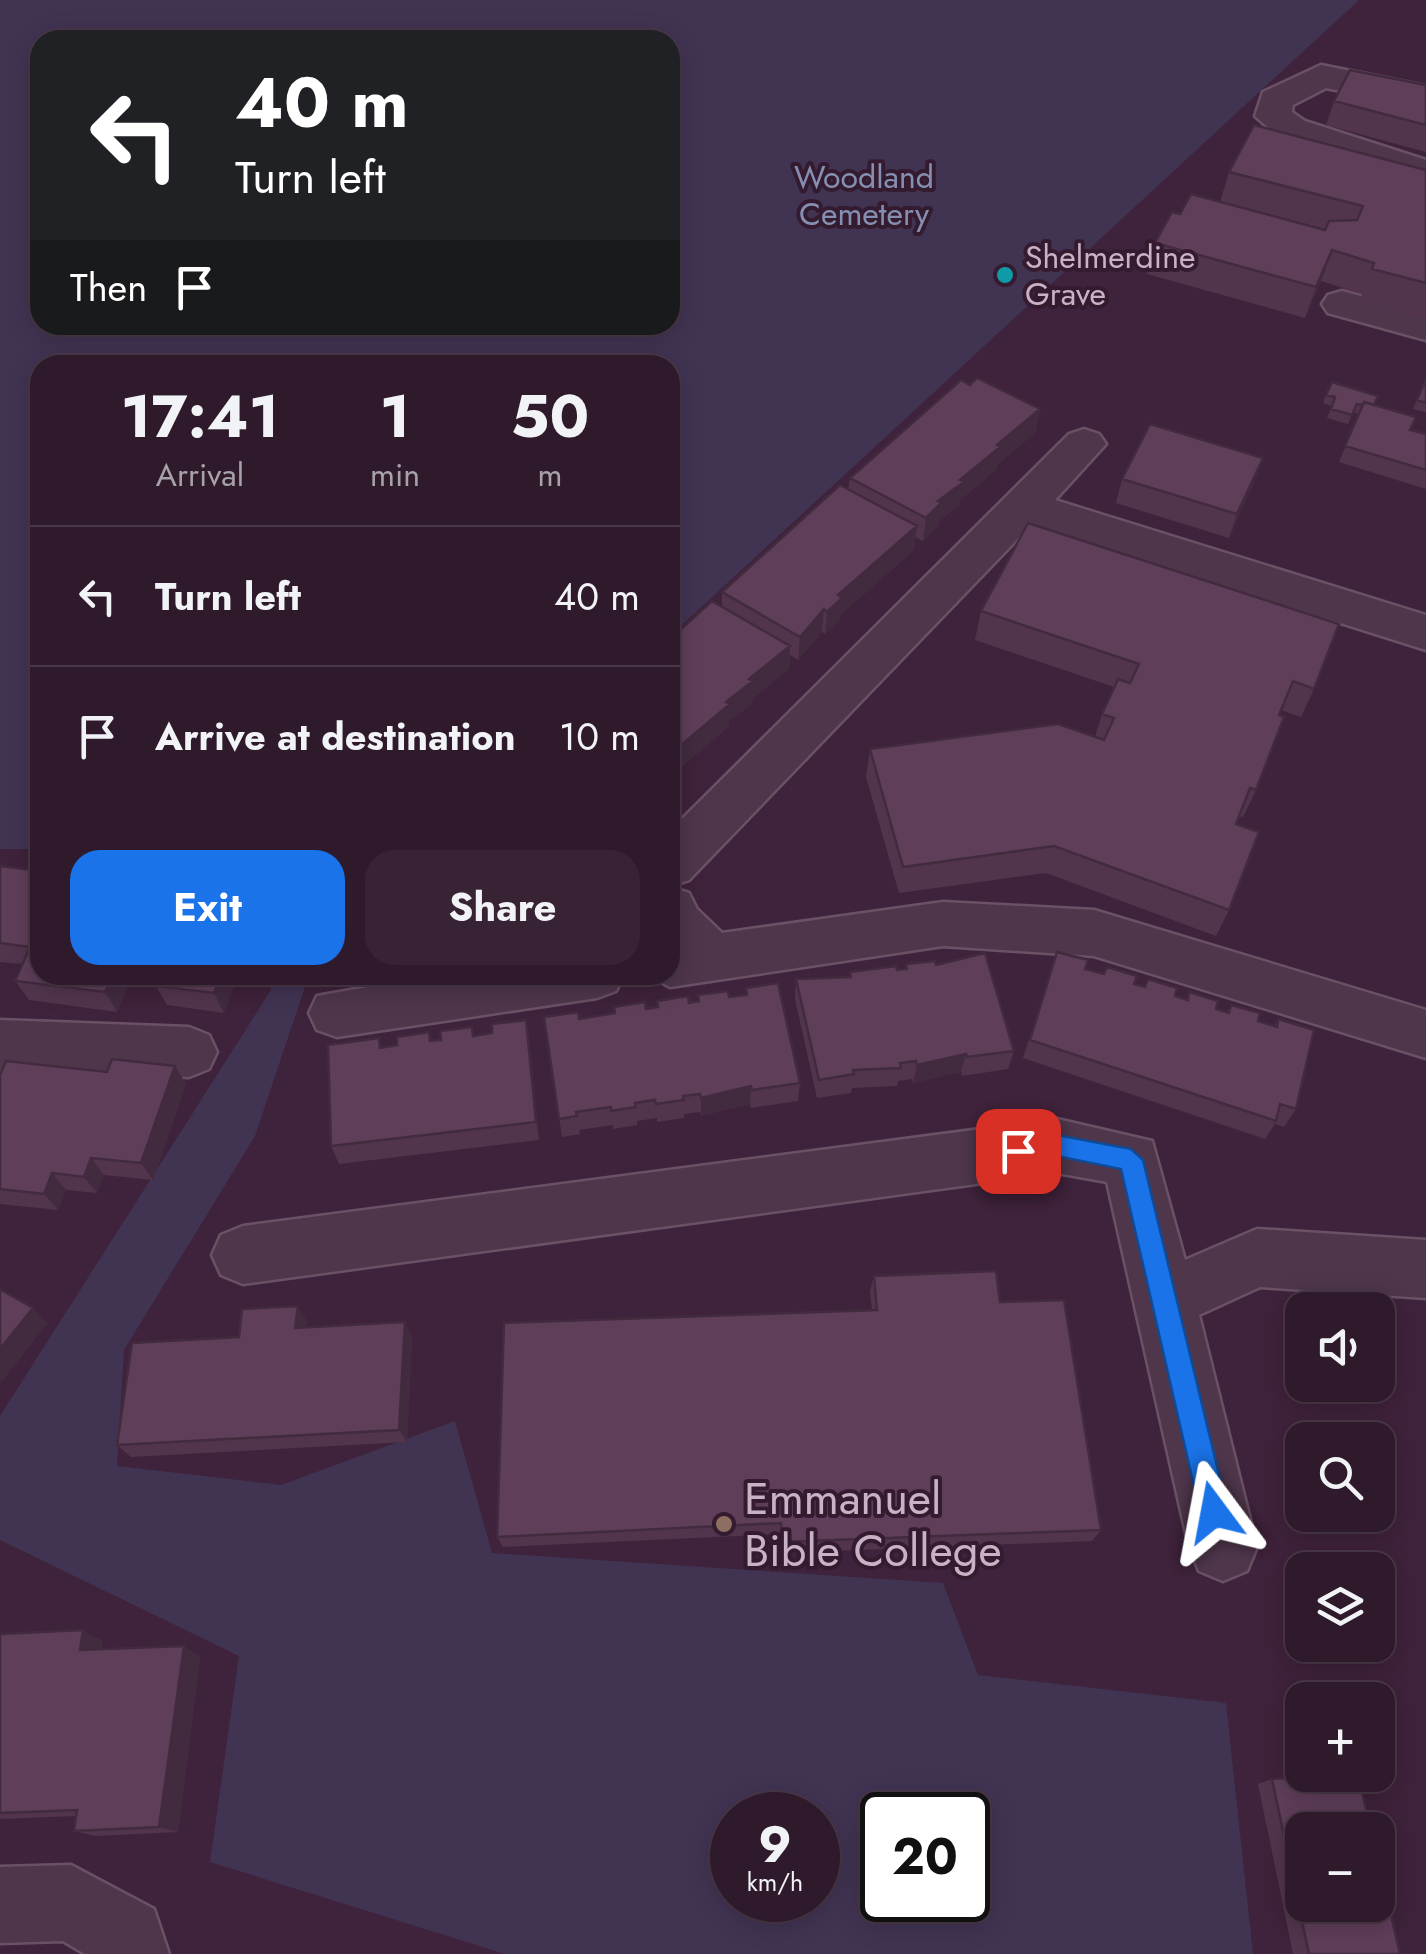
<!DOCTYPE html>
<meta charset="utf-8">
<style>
:root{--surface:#2f1a2c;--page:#372334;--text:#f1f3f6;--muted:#a7a1a9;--line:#4a3848;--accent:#1a73e8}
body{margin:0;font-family:Jost,sans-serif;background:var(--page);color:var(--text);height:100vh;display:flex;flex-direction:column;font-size:38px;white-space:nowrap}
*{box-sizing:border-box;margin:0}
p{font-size:32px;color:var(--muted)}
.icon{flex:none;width:55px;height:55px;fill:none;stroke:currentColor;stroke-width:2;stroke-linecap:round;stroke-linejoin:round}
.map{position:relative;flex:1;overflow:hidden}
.details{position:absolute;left:30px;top:355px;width:650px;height:630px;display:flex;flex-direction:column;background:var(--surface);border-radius:30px;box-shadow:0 5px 25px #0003,0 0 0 2px var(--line)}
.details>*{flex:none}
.hud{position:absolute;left:30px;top:30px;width:650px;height:305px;border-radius:30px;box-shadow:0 5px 25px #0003,0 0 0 2px var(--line);background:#202124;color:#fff;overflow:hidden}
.buttons{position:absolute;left:1285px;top:1292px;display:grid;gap:20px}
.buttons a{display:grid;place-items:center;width:110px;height:110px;border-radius:20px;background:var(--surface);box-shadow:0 5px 25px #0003,0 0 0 2px var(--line);font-size:50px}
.speed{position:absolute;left:710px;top:1792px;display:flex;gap:20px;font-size:50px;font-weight:700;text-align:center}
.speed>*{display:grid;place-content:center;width:130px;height:130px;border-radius:50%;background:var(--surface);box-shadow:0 5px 25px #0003,0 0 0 2px var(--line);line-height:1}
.speed small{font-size:25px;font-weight:400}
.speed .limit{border:5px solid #111;border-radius:15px;background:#fff;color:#111}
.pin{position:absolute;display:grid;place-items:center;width:85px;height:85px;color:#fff;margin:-42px;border-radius:20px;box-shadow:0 5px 15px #0006}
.me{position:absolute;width:110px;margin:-55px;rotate:347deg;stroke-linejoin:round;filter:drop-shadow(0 0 8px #0008)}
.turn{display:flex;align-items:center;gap:35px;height:210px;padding:0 40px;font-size:45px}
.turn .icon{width:130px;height:130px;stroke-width:2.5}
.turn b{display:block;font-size:70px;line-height:85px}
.then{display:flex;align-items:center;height:95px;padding:0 40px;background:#0003;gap:20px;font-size:38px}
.eta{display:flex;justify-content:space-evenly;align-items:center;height:170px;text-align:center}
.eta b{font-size:60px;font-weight:700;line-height:70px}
.primary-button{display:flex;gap:20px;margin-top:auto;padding:20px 40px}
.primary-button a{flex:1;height:115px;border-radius:30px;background:var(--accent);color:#fff;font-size:40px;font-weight:700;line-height:115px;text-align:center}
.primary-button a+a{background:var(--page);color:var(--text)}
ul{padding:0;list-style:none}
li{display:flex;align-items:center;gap:30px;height:140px;padding:0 40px;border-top:2px solid var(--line)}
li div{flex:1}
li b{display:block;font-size:38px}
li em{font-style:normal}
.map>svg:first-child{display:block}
</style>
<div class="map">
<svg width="1426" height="1954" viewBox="0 0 1426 1954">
<rect width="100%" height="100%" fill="#3f223b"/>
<path fill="#413453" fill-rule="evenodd" d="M0 0H1359L670 636V365H40V849H0ZM40 40H670V325H40Z
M271 975H309L255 1136 124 1350 117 1466 281 1485 455 1421 492 1553 943 1583 978 1675 1226 1703 1253 1954H505L210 1862 239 1656 0 1540V1416L271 990ZM732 1815H818V1900H732ZM882 1815H968V1900H882Z"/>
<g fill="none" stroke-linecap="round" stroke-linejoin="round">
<defs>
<path id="minor" d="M1321 65 1426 86V108L1326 88 1293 105 1292 112 1305 121 1426 160V183L1279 137 1255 116 1263 92Z
M1342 291 1426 314V340L1328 313 1322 304 1328 295Z
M1084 429 1099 434 1106 444 1055 500 1426 615V650L1031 525 689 880 670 886V831L1069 434Z
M670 887 689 893 697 909 722 933 943 902 1094 910 1426 1010V1058L1094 956 943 946 670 987 648 975H670Z
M435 975H624L616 991 597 998 337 1037 317 1030 309 1013 317 996Z
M0 1020 189 1027 209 1035 217 1052 209 1069 189 1077 0 1070Z
M1057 1119 1152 1141 1185 1260 1257 1229 1426 1240V1298L1260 1287 1199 1315 1257 1547 1247 1571 1223 1581 1199 1571 1189 1547 1107 1182 1057 1173 243 1284 221 1275 212 1255 221 1235 243 1226Z
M71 1865 154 1909 169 1954H85L63 1941 0 1943V1867Z"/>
</defs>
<use href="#minor" stroke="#6a5166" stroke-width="5"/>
<use href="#minor" fill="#4f364b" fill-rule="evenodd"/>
</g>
<path fill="#52354d" d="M1426 85V152L1326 125 1334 101Z
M1426 170V318L1360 300 1362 294 1321 281 1305 318 1147 274 1155 243 1180 214 1220 202 1229 172Z
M1426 379V412L1413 409Z
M970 385 1040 409 1035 433 997 465 996 470 960 500V505L939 521 938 526 923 541 915 537 914 550 840 615V621L825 634 822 632 798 660 790 655 789 669 753 698 752 704 729 721V726L678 770V776L670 783 722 607V592L848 490 850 478Z
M1326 395 1374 405 1410 430 1426 434V489L1339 462 1359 414 1353 412 1348 424 1327 418 1332 406 1323 403Z
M1263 458 1254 482 1229 538 1116 503 1122 479Z
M1028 523 1314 689 1301 717 1281 710 1256 790 1243 817 1239 816 1236 824 1229 910 1216 936 1046 873 899 893 866 777 870 749 1095 737 1102 714 1114 687 975 640 981 611Z
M0 866 40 975H238L224 1013 167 1005 156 986 159 978 133 975 117 1012 29 1000 15 981 22 964 0 962Z
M1057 952 1085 969 1186 1000 1189 992 1216 1009 1227 1012 1231 1005 1258 1021 1274 1026 1278 1019 1296 1109 1284 1127 1275 1124 1265 1139 1023 1058Z
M906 964 936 965 1014 1051 1008 1069 962 1076 961 1072 913 1083 912 1079 898 1081 897 1086 852 1088 851 1093 817 1098 795 999 796 979 849 977 850 972 905 969Z
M746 988 800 1083 798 1101 751 1108 750 1104 701 1116 700 1112 684 1114V1118L657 1122V1118L637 1121V1125L613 1129V1125L579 1130 580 1134 562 1137 544 1017 579 1019 698 1002V995L729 997 746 995Z
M429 1032 432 1041 474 1035 529 1039 539 1140 339 1164 331 1146 382 1047 397 1045Z
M175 1066 186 1084 153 1180 104 1175 97 1193 66 1190 58 1210 0 1204V1075L107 1072Z
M874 1276 1000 1302 1101 1530 1092 1541 781 1553 779 1534 503 1547 497 1537 872 1310 870 1291Z
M307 1321 306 1327 405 1322 412 1337 407 1442 131 1457 117 1445 239 1337Z
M0 1634 103 1641 101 1649 200 1656 178 1832 95 1836 74 1831 76 1816 0 1819Z
M1272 1779 1400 1954H1293L1258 1784Z"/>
<path fill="#422b3f" d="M1332 250 1321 281 1305 318 1316 287Z
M1040 409 1035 433 997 465 996 470 960 500V505L939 521 938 526 923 541 926 518 938 501 997 445Z
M1263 458 1254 482 1229 538 1237 514Z
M917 526 914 550 840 615V621L825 634 827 612 838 595Z
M824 609 822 632 798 660 800 637Z
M790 646 789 669 753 698 752 704 729 721V726L678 770V776L670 783V761L674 751 749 679Z
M113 975H133L117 1012 105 992Z
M221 975H238L224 1013 214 993Z
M526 1020 529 1039 539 1140 536 1122Z
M966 1054 961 1072 913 1083 917 1065Z
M175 1066 186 1084 153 1180 141 1163Z
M751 1086 750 1104 701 1116V1098Z
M91 1158 104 1175 97 1193 84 1177Z
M52 1173 66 1190 58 1210 44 1194Z
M298 1306 307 1321 304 1342 295 1328Z
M33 1308 48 1323 0 1384V1349Z
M405 1322 412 1337 407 1442 399 1430Z
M83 1630 103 1641 100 1660 80 1650Z
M184 1646 200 1656 178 1832 159 1827Z"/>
<path fill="#5f3e5a" stroke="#422b3f" stroke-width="2.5" d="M1350 70 1426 85V125L1334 101Z
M1254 125 1426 170V283L1372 269 1374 263 1332 250 1316 287 1155 243 1172 212 1180 214 1191 194 1325 230 1329 221 1357 220 1363 206 1229 172Z
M977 378 1040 409 997 445 1000 447 960 480 964 482 938 501 942 502 926 518 850 478 961 380 970 385Z
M1426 379V403L1417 400Z
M1332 382 1378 396 1374 405 1364 402 1363 405 1357 404 1352 415 1331 409 1335 397 1326 395Z
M1364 402 1416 417 1410 430 1426 434V470L1345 446Z
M1150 424 1263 458 1237 514 1122 479Z
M840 485 917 526 838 595 842 598 827 612 824 609 800 637 722 592Z
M1028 523 1339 624 1314 689 1293 681 1279 715 1284 717 1256 790 1250 788 1236 824 1259 832 1229 910 1054 846 903 867 870 749 1058 724 1104 740 1114 718 1102 714 1118 679 1130 683 1139 664 981 611Z
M712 601 790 646 749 679 753 681 726 702 730 704 674 751 678 754 670 761V639Z
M0 866 40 871V975H113L105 992 15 981 30 947 0 943Z
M1057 952 1088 960 1085 969 1104 974 1107 967 1137 976 1134 984 1145 987 1148 979 1177 988 1175 996 1188 1000 1189 992 1218 1001 1216 1009 1229 1013 1231 1005 1260 1013 1258 1021 1277 1027 1278 1019 1314 1030 1296 1109 1280 1104 1276 1121 1030 1040Z
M985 953 1014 1051 967 1057 966 1054 917 1065 916 1061 900 1063 901 1068 853 1070 854 1074 819 1080 796 979 851 977 850 972 896 966 897 970 907 969 906 964 935 961 936 965Z
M161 975H221L214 993 156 986Z
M778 983 800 1083 752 1090 751 1086 701 1098 700 1094 683 1096 684 1100 656 1104 655 1100 635 1103 636 1107 611 1111V1107L576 1112 577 1116 559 1119 544 1017 578 1012 579 1019 615 1013 614 1007 645 1002 646 1009 658 1007 657 1001 688 996 689 1003 699 1001 698 995 728 991 729 997 747 995 746 988Z
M526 1020 536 1122 331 1146 328 1045 379 1038 380 1048 397 1045V1037L429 1032 430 1041 441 1040 440 1031 472 1027 473 1036 492 1033V1024Z
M112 1059 175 1066 141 1163 91 1158 84 1177 52 1173 44 1194 0 1189V1075L6 1061 107 1072Z
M996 1271 1000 1302 1064 1300 1101 1530 782 1542 781 1523 497 1537 504 1323 877 1310 874 1276Z
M0 1289 33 1308 0 1349Z
M298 1306 295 1328 405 1322 399 1430 117 1445 132 1343 239 1337 242 1309Z
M83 1630 80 1650 184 1646 159 1827 74 1831 77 1810 0 1813V1634Z
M1333 1775H1358L1371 1830H1302V1905H1378V1858L1400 1954H1309L1272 1779Z"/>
<path fill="#1a73e8" stroke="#114b97" stroke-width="2.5" d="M1057 1135 1131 1149 1143 1160 1228 1512 1224 1521 1214 1526 1205 1521 1200 1512 1121 1169 1057 1156 1018 1162 1006 1151 1018 1140Z"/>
<circle fill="#0f9aa8" stroke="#341b30" stroke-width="4" cx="1005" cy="275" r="10"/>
<circle fill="#8d6e63" stroke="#341b30" stroke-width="4" cx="724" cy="1524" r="10"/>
<g text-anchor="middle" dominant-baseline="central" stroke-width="8" stroke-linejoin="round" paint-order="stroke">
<g font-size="32" fill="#858fb1" stroke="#341b30">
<text x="864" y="177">Woodland<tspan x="864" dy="37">Cemetery</tspan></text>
</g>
<g font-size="32" fill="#cab2c6" stroke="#341b30" text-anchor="start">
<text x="1025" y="257">Shelmerdine<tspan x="1025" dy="37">Grave</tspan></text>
</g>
<g font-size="45" fill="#cab2c6" stroke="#341b30" text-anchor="start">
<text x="744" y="1498">Emmanuel<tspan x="744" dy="52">Bible College</tspan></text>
</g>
</g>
</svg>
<div class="buttons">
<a><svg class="icon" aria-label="sound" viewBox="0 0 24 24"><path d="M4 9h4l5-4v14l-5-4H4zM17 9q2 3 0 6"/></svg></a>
<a><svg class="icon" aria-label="search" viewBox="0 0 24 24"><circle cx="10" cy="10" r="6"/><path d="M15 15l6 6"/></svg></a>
<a><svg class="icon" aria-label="layers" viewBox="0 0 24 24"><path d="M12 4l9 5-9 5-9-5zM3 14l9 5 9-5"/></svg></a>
<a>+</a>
<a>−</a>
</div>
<div class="speed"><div>9<small>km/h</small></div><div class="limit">20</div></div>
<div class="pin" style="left:1018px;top:1151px;background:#d93025"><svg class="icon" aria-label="arrive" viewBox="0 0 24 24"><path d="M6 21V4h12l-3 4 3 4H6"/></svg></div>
<svg class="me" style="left:1214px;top:1512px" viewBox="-20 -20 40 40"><path d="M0-17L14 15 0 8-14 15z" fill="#1a73e8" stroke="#fff" stroke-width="4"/></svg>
<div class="hud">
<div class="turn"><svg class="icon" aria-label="left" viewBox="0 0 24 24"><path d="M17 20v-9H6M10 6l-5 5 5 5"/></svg><div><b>40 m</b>Turn left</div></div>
<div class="then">Then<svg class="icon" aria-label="arrive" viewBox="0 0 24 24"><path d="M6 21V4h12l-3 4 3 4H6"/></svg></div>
</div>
<section class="details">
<div class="eta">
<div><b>17:41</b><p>Arrival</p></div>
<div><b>1</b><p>min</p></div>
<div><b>50</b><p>m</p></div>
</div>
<ul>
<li><svg class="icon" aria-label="left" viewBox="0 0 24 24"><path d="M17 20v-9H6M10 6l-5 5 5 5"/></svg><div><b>Turn left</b></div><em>40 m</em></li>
<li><svg class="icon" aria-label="arrive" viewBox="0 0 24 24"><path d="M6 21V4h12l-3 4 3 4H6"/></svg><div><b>Arrive at destination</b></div><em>10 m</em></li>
</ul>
<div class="primary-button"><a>Exit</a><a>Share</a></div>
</section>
</div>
